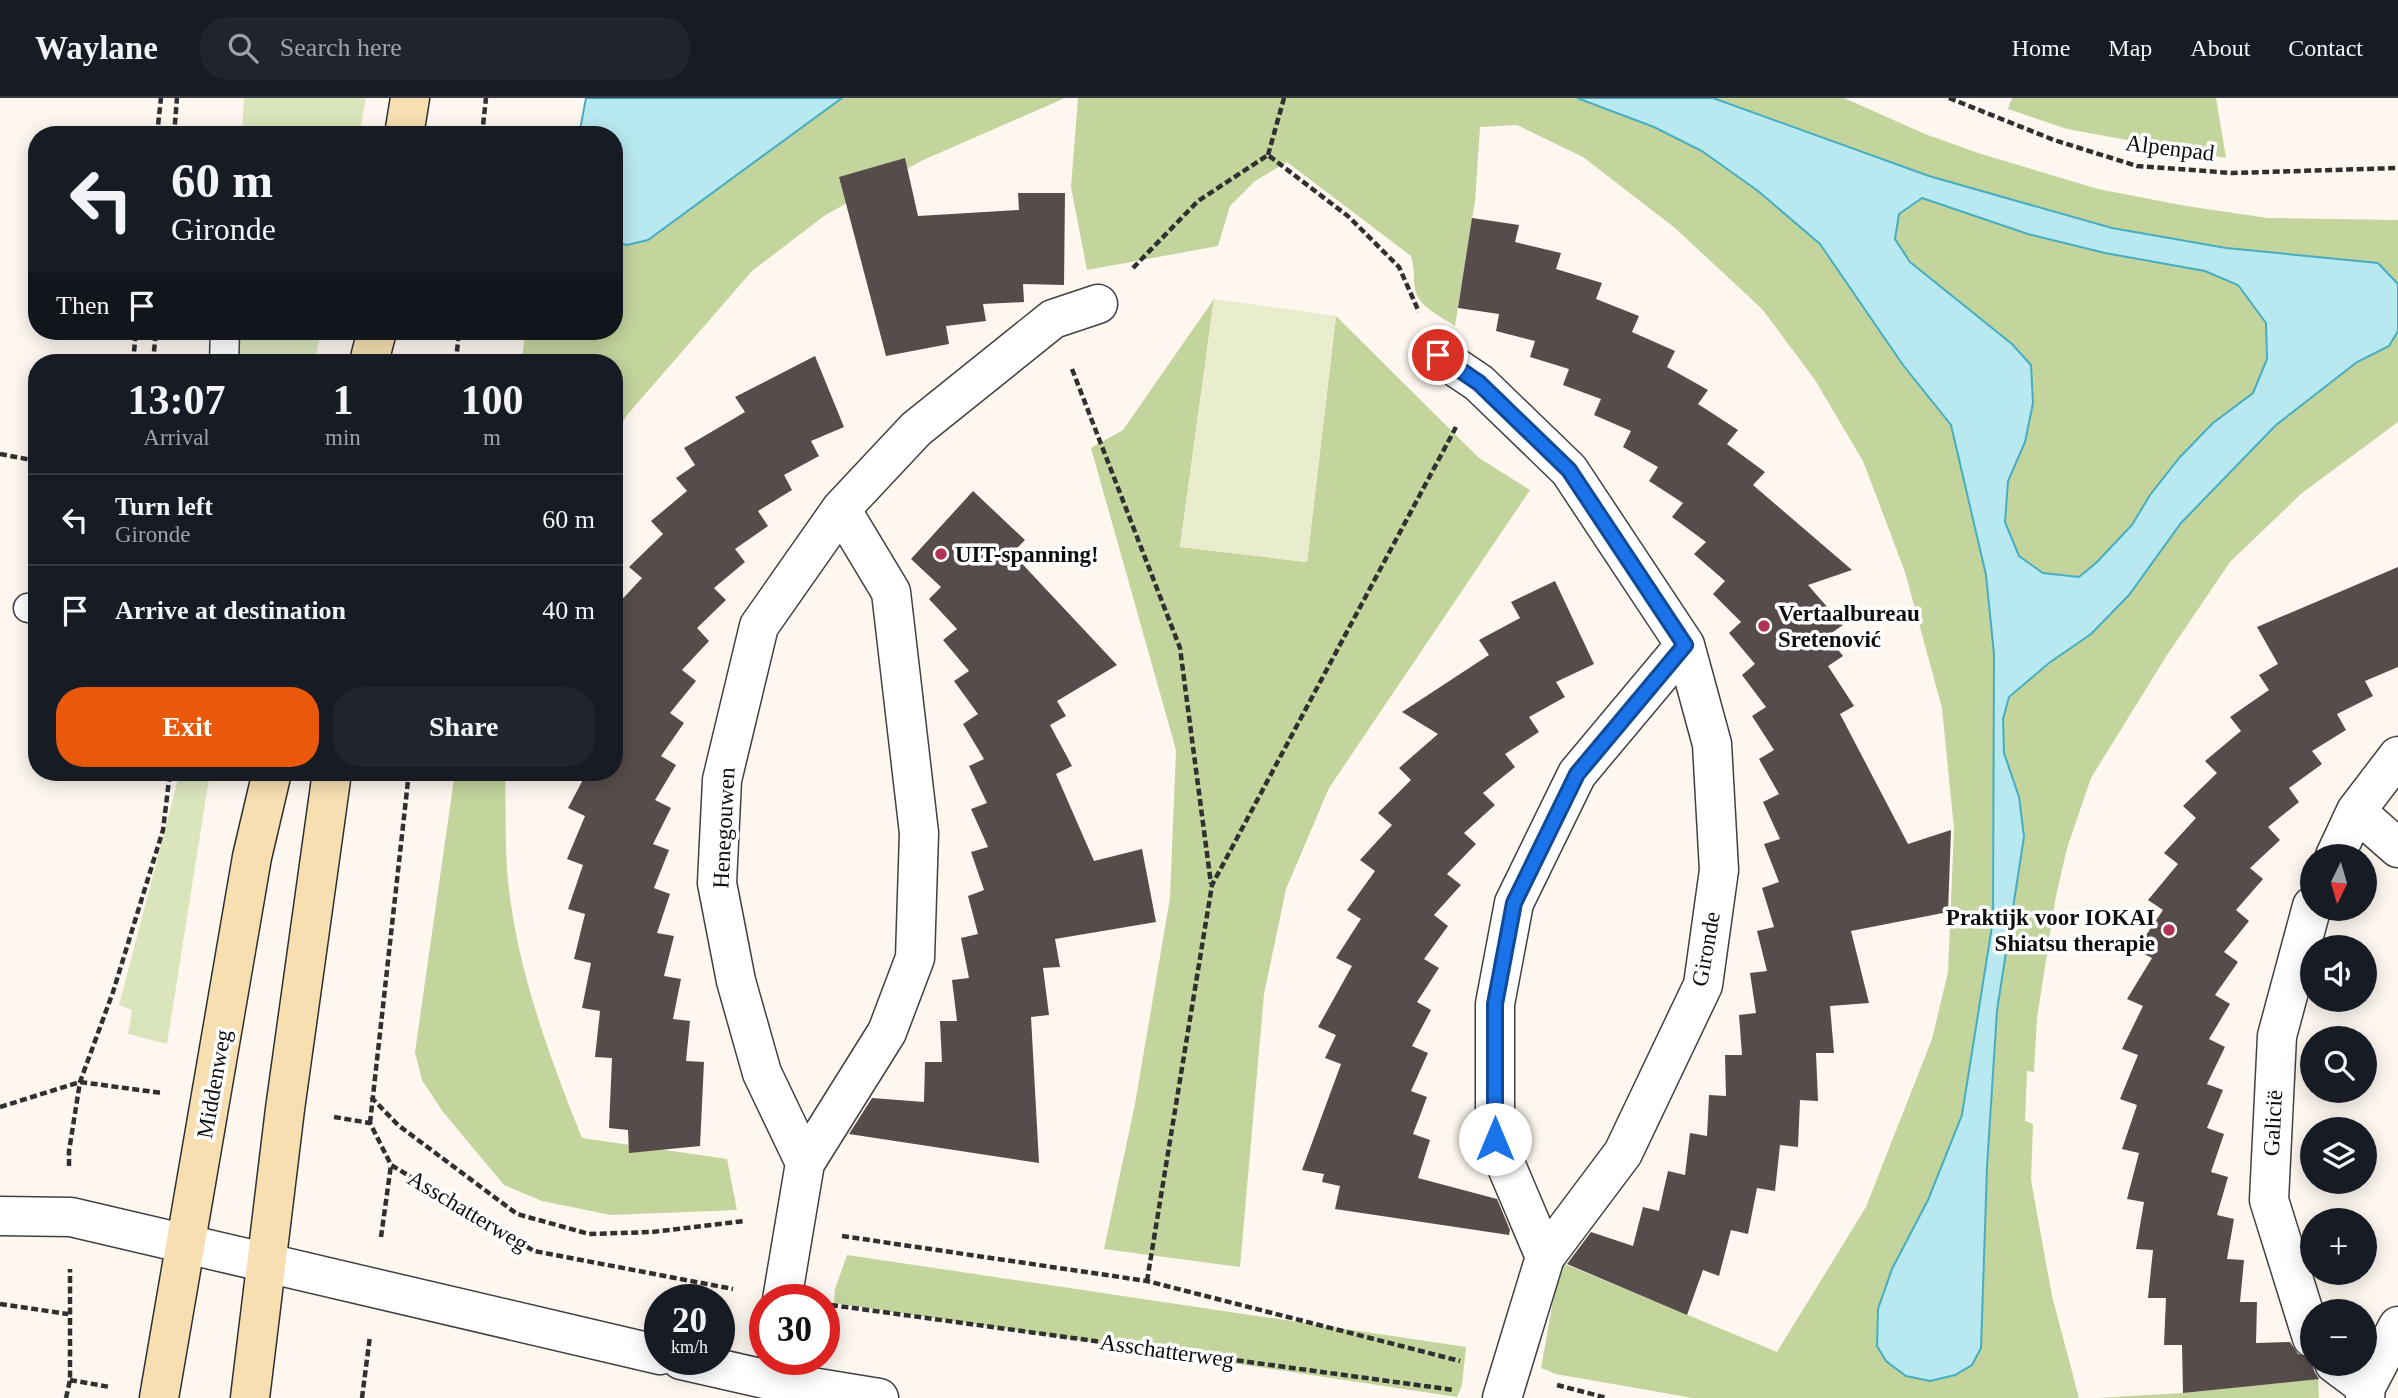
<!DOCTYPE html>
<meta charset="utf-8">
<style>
:root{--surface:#171b24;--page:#20242c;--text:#f1f3f6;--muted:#9ea1a6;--line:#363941;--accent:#ea580c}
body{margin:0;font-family:"Times New Roman",serif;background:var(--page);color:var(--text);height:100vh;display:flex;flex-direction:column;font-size:26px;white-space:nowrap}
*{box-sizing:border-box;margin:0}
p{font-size:23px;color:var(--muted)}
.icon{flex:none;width:38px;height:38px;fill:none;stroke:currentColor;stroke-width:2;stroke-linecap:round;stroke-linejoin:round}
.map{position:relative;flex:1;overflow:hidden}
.sheet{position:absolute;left:28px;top:256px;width:595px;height:427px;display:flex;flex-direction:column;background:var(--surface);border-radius:28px;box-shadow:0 4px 18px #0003}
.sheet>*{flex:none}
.guide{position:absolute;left:28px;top:28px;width:595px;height:214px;border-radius:28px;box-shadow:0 4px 18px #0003;background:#171b24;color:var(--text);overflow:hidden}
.needle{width:46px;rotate:185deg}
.buttons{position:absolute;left:2300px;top:746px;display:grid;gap:14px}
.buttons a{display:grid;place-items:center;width:77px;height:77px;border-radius:50%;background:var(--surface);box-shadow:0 4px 18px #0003;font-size:35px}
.speed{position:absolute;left:644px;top:1186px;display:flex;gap:14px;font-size:35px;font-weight:700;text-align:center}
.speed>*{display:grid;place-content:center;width:91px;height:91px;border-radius:50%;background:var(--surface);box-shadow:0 4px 18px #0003;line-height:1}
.speed small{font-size:18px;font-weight:400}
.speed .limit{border:10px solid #d22;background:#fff;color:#111}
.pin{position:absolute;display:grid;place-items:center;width:60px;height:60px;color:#fff;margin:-30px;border:4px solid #fff;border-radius:50%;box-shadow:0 2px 7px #0007}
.me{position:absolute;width:77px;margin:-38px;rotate:0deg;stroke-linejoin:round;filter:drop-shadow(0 0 5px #0008)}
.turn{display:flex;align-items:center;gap:24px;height:147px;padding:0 28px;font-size:32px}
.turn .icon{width:91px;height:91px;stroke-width:2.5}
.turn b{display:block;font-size:49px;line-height:60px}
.then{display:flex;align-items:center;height:66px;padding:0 28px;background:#0003;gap:14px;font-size:26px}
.eta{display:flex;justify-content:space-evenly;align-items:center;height:119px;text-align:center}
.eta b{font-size:42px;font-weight:700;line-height:49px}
.cta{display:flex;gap:14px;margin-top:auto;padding:14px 28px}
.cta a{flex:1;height:80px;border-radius:28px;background:var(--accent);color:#fff;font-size:28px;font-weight:700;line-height:80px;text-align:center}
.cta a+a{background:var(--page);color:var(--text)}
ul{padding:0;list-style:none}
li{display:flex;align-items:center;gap:21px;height:91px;padding:0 28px;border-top:2px solid var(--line)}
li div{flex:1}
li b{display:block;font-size:26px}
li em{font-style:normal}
header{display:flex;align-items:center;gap:42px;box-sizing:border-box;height:98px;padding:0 35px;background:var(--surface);border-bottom:2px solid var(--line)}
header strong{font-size:33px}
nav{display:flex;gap:38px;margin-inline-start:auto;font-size:24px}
.search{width:490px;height:63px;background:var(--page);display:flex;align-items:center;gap:18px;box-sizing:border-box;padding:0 24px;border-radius:28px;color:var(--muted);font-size:26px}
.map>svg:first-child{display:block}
</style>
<header>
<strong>Waylane</strong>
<div class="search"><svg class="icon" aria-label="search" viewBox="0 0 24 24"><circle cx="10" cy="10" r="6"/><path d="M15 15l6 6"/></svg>Search here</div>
<nav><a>Home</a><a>Map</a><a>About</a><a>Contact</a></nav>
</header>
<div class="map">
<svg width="2398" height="1300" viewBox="0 0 2398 1300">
<rect width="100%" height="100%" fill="#fdf7f0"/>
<path fill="#dbe5bc" d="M244 0H366L359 37H242Z
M234 233H321L315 264H233Z
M180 674H210L167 946 128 936 132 912 119 907Z"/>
<path fill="#c3d49d" d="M842 0H1065L921 63 824 118 752 173 627 317 614 340V264H521L526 233H614V144L627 147 649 142Z
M1078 0H1577L1654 29 1702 53 1758 93 1820 147 1903 267 1951 327 1986 477 1994 556 1993 822 1962 1017 1928 1102 1892 1171 1981 1250 1987 1069 1997 912 2024 739 2019 699 2004 655 2003 621 2009 599 2049 565 2091 536 2129 497 2181 425 2276 327 2357 264 2389 248 2398 233V324L2302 395 2230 464 2167 557 2091 680 2067 750 2056 798 2037 920 2034 974 2027 973 2025 1023 2033 1026 2031 1082 2052 1198 2079 1300H1693L1556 1276 1541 1270 1560 1164 1777 1254 1866 1109 1932 941 1948 874 1954 731 1942 610 1905 474 1863 363 1815 282 1762 211 1675 130 1583 59 1517 27 1480 29 1475 103 1455 228C1442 219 1418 209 1415 191 1413 179 1415 172 1411 158L1287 64 1255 83 1230 108 1218 148 1087 172 1071 89Z
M1713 0H1844L1925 36 1978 55 2098 91 2186 108 2268 120 2398 122V186L2377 165 2226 150 2112 130 1929 78Z
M2012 0H2216L2226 60 2067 31 2008 11Z
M1922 100 2028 136 2105 155 2204 173 2238 187 2266 225 2267 261 2253 295 2213 325 2180 359 2150 397 2132 427 2097 464 2079 479 2043 475 2019 457 2005 424 2008 383 2025 344 2030 267 2012 246 1909 164 1895 140 1899 116Z
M1214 201 1180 449 1307 464 1336 218 1479 360 1530 392 1329 690 1286 791 1264 896 1240 1169 1104 1151 1135 1006 1170 800 1176 652 1091 350 1123 332Z
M455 674H505C506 706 505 739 507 771 514 864 548 955 582 1040L727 1061 737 1112 611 1117 542 1103 504 1087 443 1014 422 982 415 954Z
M847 1157 1466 1249 1462 1287 1457 1299 834 1205 835 1191Z
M2318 1280 2319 1300H2096L2183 1295Z"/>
<path fill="#eaedcd" d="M1214 201 1336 218 1307 464 1180 449Z"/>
<path fill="#b9e9f0" stroke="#47adc0" stroke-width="2" fill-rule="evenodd" d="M586 0H842L648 142 627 147 614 144V37H579Z
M1577 0H1713L1929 78 2112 130 2226 150 2378 165 2398 186V233L2389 248 2357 264 2276 327 2181 425 2129 497 2091 536 2049 565 2009 599 2003 621 2004 655 2019 699 2024 739 1997 912 1987 1069 1981 1250 1972 1267 1955 1277 1930 1283 1906 1278 1886 1263 1877 1248 1878 1211 1892 1171 1928 1102 1962 1017 1993 822 1994 556 1986 477 1951 327 1903 267 1820 146 1758 93 1702 53 1654 29ZM1922 100 2028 136 2105 155 2205 173 2238 187 2266 225 2267 261 2253 295 2213 325 2180 359 2150 397 2132 427 2097 464 2079 479 2043 475 2019 458 2005 424 2008 383 2025 344 2033 305 2031 267 2012 246 1910 164 1895 141 1899 116Z"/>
<path fill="#554c4b" d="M905 60 918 118 1019 112 1018 95H1065L1064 187 1023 186 1024 204 983 206 986 223 946 228 949 246 886 258 839 79Z
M1472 120 1519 127 1515 144 1561 155 1556 171 1602 185 1596 201 1639 218 1632 234 1675 253 1667 269 1708 292 1698 306 1738 332 1727 346 1765 374 1753 387 1852 472 1808 487 1843 527 1827 538 1843 558 1828 568 1854 608 1840 616 1908 746 1951 732 1948 814 1851 833 1869 905 1830 908 1834 955H1816L1818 1003 1800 1002 1798 1049 1780 1047 1775 1093 1757 1090 1748 1136 1731 1132 1719 1178 1703 1172 1687 1217 1567 1166 1591 1134 1633 1148 1643 1109 1659 1113 1668 1073 1685 1077 1690 1035 1707 1038 1709 997 1726 998 1725 957H1742L1739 917 1756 915 1750 875 1767 873 1757 833 1774 829 1762 790 1779 784 1764 746 1780 741 1763 704 1779 696 1759 661 1774 652 1752 618 1766 609 1742 577 1755 566 1729 535 1741 524 1713 496 1725 483 1694 456 1706 444 1672 419 1683 405 1649 383 1658 369 1623 349 1631 333 1594 317 1601 301 1563 287 1569 271 1530 259 1535 243 1496 233 1499 216 1458 210Z
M815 258 844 329 811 343 819 358 784 377 792 392 758 413 768 428 735 451 745 464 714 490 726 502 697 530 709 543 682 572 696 583 670 615 684 625 661 658 676 667 655 702 671 710 653 746 669 752 654 790 670 796 657 835 674 838 664 878 681 881 673 921 690 923 686 963 704 964 700 1048 629 1055 628 1032 609 1030 612 960 595 959 600 913 582 910 591 865 574 861 585 816 568 811 583 767 567 761 585 718 568 710 587 674H614V510L642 480 629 469 663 436 651 423 687 393 676 380 695 367 684 350 745 314 735 299Z
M973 393 1025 442 1012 455 1117 567 1057 603 1066 618 1050 627 1072 668 1056 676 1094 763 1142 751 1156 824 1055 841 1060 869 1043 870 1049 917 1031 919 1039 1065 849 1036 872 1000 924 1004 925 964H942L940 923H957L952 882 969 880 961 840 978 836 968 798 984 792 971 754 988 749 971 711 987 705 969 668 984 661 963 626 978 616 954 583 969 573 943 542 957 531 929 501 941 489 911 461Z
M2398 469V569L2365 583 2373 598 2337 616 2346 632 2312 653 2322 666 2289 690 2299 704 2268 729 2280 742 2250 770 2263 781 2236 812 2249 823 2224 854 2238 864 2215 897 2230 906 2209 941 2225 949 2207 986 2223 992 2207 1030 2224 1036 2211 1074 2228 1079 2217 1117 2234 1121 2227 1161 2244 1162 2240 1204H2257L2256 1245 2290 1244 2298 1256 2312 1261 2314 1273 2319 1281 2183 1295 2182 1247H2164L2166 1200H2148L2153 1152 2136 1151 2144 1104 2127 1101 2139 1055 2122 1051 2137 1007 2120 1001 2138 957 2122 951 2143 908 2127 901 2152 860 2136 852 2163 812 2148 802 2178 766 2164 755 2196 720 2183 708 2217 675 2205 663 2241 633 2230 619 2269 592 2259 577 2278 566 2257 529Z
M1555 483 1594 566 1556 584 1565 599 1529 619 1539 634 1505 656 1515 669 1483 695 1495 707 1464 735 1476 746 1447 776 1461 787 1434 817 1448 828 1424 861 1439 870 1417 904 1431 912 1412 948 1428 955 1411 993 1427 999 1413 1036 1430 1042 1418 1080 1497 1101 1510 1132 1509 1137 1335 1111 1340 1088 1322 1084 1324 1076 1302 1072 1341 966 1325 960 1336 937 1318 929 1352 868 1336 860 1361 821 1347 812 1375 773 1360 762 1392 727 1378 715 1411 682 1399 670 1438 636 1402 614 1489 557 1479 542 1520 520 1511 504Z"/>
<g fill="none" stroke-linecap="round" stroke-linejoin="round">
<defs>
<path id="service" d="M224 264 225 233
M28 510 37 509"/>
<path id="minor" d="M1439 258 1479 285 1569 372 1685 547 1712 646 1719 772 1703 887 1623 1055 1545 1159
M2356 713 2398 750
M2335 758 2356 713 2398 658
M2312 808 2277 938 2269 1102 2312 1240
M805 1065 762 975 736 883 717 785 722 682 759 528 841 411 916 331 1053 221 1098 206
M782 1202 805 1065 887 934 915 860 919 735 891 494 841 411
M2334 1265 2366 1289
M1502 1300 1545 1159 1495 1041V906L1514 805 1577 676 1685 547
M2365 1300 2366 1289 2398 1228"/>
<path id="tertiary" d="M0 1118 71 1119 660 1257
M681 1262 769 1282 879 1300"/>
<path id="secondary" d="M404 37 410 0
M369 264 377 233
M159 1300 252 759 272 674
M250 1300 285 1011 332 674"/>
</defs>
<use href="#service" stroke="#414141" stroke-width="31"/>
<use href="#minor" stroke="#414141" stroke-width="41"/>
<use href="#tertiary" stroke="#414141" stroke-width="41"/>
<use href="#secondary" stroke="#303030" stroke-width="41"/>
<path stroke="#303030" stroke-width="4.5" stroke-dasharray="7 3.5" stroke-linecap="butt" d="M1949 0 2054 42 2137 68 2232 75 2398 70
M157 37 161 0
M174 37 177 0
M482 37 486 0
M1268 57 1284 0
M1133 170 1198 103 1268 57 1349 119 1399 169 1419 214
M133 264 136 233
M153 264 156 233
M456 264 459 233
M1072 271 1180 550 1211 786
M0 356 37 363
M371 999 398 1027 517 1116 589 1136 652 1134 744 1123
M0 1009 80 984 162 995
M334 1019 370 1025 391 1067 534 1153 733 1191
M370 1025 409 674
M69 1068V1053L80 984 113 894 163 732 170 674
M842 1138 1147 1183 1460 1263
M381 1139 391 1067
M1147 1183 1212 787 1456 329
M0 1206 68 1216
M831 1207 1454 1292
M70 1282 110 1289
M1557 1287 1607 1300
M66 1300 70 1282V1171
M362 1300 370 1238"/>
<use href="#service" stroke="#fff" stroke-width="28"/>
<use href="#minor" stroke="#fff" stroke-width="38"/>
<use href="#tertiary" stroke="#fff" stroke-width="38"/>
<use href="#secondary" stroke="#f7dfb1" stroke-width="38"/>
</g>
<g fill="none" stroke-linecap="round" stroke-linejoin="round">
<defs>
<path id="route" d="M1438 257 1479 285 1569 372 1685 547 1577 676 1514 805 1495 906V1041"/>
</defs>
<use href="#route" stroke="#114b97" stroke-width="18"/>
<use href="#route" stroke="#1a73e8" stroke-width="12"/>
</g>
<g fill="#b13357" stroke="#fff" stroke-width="2.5">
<circle cx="941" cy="456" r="7"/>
<circle cx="1764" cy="528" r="7"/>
<circle cx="2169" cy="832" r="7"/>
</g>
<g text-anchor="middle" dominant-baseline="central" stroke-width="7" stroke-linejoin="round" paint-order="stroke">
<g font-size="23" fill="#0e0e0e" stroke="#fff">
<text transform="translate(2170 50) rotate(7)">Alpenpad</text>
<text transform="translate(724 730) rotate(-87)">Henegouwen</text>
<text transform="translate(1706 851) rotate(-80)">Gironde</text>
<text transform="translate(214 986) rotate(-80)">Middenweg</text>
<text transform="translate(2273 1025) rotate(-87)">Galicië</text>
<text transform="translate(468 1113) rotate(31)">Asschatterweg</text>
<text transform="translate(1167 1253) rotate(8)">Asschatterweg</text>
</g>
<g font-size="23" font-weight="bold" fill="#0e0e0e" stroke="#fff" text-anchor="start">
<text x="955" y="456">UIT-spanning!</text>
<text x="1778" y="515">Vertaalbureau<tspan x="1778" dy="26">Sretenović</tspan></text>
<text x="2155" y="819" text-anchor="end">Praktijk voor IOKAI<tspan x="2155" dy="26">Shiatsu therapie</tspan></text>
</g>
</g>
</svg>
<div class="buttons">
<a><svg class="needle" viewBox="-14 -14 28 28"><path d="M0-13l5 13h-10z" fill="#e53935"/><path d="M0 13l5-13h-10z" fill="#9ea1a6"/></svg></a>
<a><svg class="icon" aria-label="sound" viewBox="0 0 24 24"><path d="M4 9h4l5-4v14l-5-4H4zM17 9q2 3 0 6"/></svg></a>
<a><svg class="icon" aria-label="search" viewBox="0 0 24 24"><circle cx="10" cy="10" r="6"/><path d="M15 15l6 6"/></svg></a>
<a><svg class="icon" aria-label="layers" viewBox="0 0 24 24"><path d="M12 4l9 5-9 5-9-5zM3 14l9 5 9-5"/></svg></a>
<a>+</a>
<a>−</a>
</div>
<div class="speed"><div>20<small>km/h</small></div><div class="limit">30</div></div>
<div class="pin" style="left:1438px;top:257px;background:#d93025"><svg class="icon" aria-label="arrive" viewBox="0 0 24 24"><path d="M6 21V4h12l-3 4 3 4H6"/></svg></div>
<svg class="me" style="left:1495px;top:1041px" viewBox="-20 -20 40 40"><circle r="19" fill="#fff"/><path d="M0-13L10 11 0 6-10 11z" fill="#1a73e8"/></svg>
<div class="guide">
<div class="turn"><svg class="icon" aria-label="left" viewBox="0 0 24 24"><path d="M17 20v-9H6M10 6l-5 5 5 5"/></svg><div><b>60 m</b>Gironde</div></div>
<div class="then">Then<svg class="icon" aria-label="arrive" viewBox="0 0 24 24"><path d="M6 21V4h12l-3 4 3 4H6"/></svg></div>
</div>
<section class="sheet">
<div class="eta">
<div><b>13:07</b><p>Arrival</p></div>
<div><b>1</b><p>min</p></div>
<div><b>100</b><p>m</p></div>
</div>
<ul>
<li><svg class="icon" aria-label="left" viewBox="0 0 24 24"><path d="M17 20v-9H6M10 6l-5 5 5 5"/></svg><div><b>Turn left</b><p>Gironde</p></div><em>60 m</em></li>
<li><svg class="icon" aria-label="arrive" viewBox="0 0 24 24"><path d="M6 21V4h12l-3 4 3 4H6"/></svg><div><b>Arrive at destination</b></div><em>40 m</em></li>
</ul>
<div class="cta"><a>Exit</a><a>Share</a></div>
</section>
</div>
